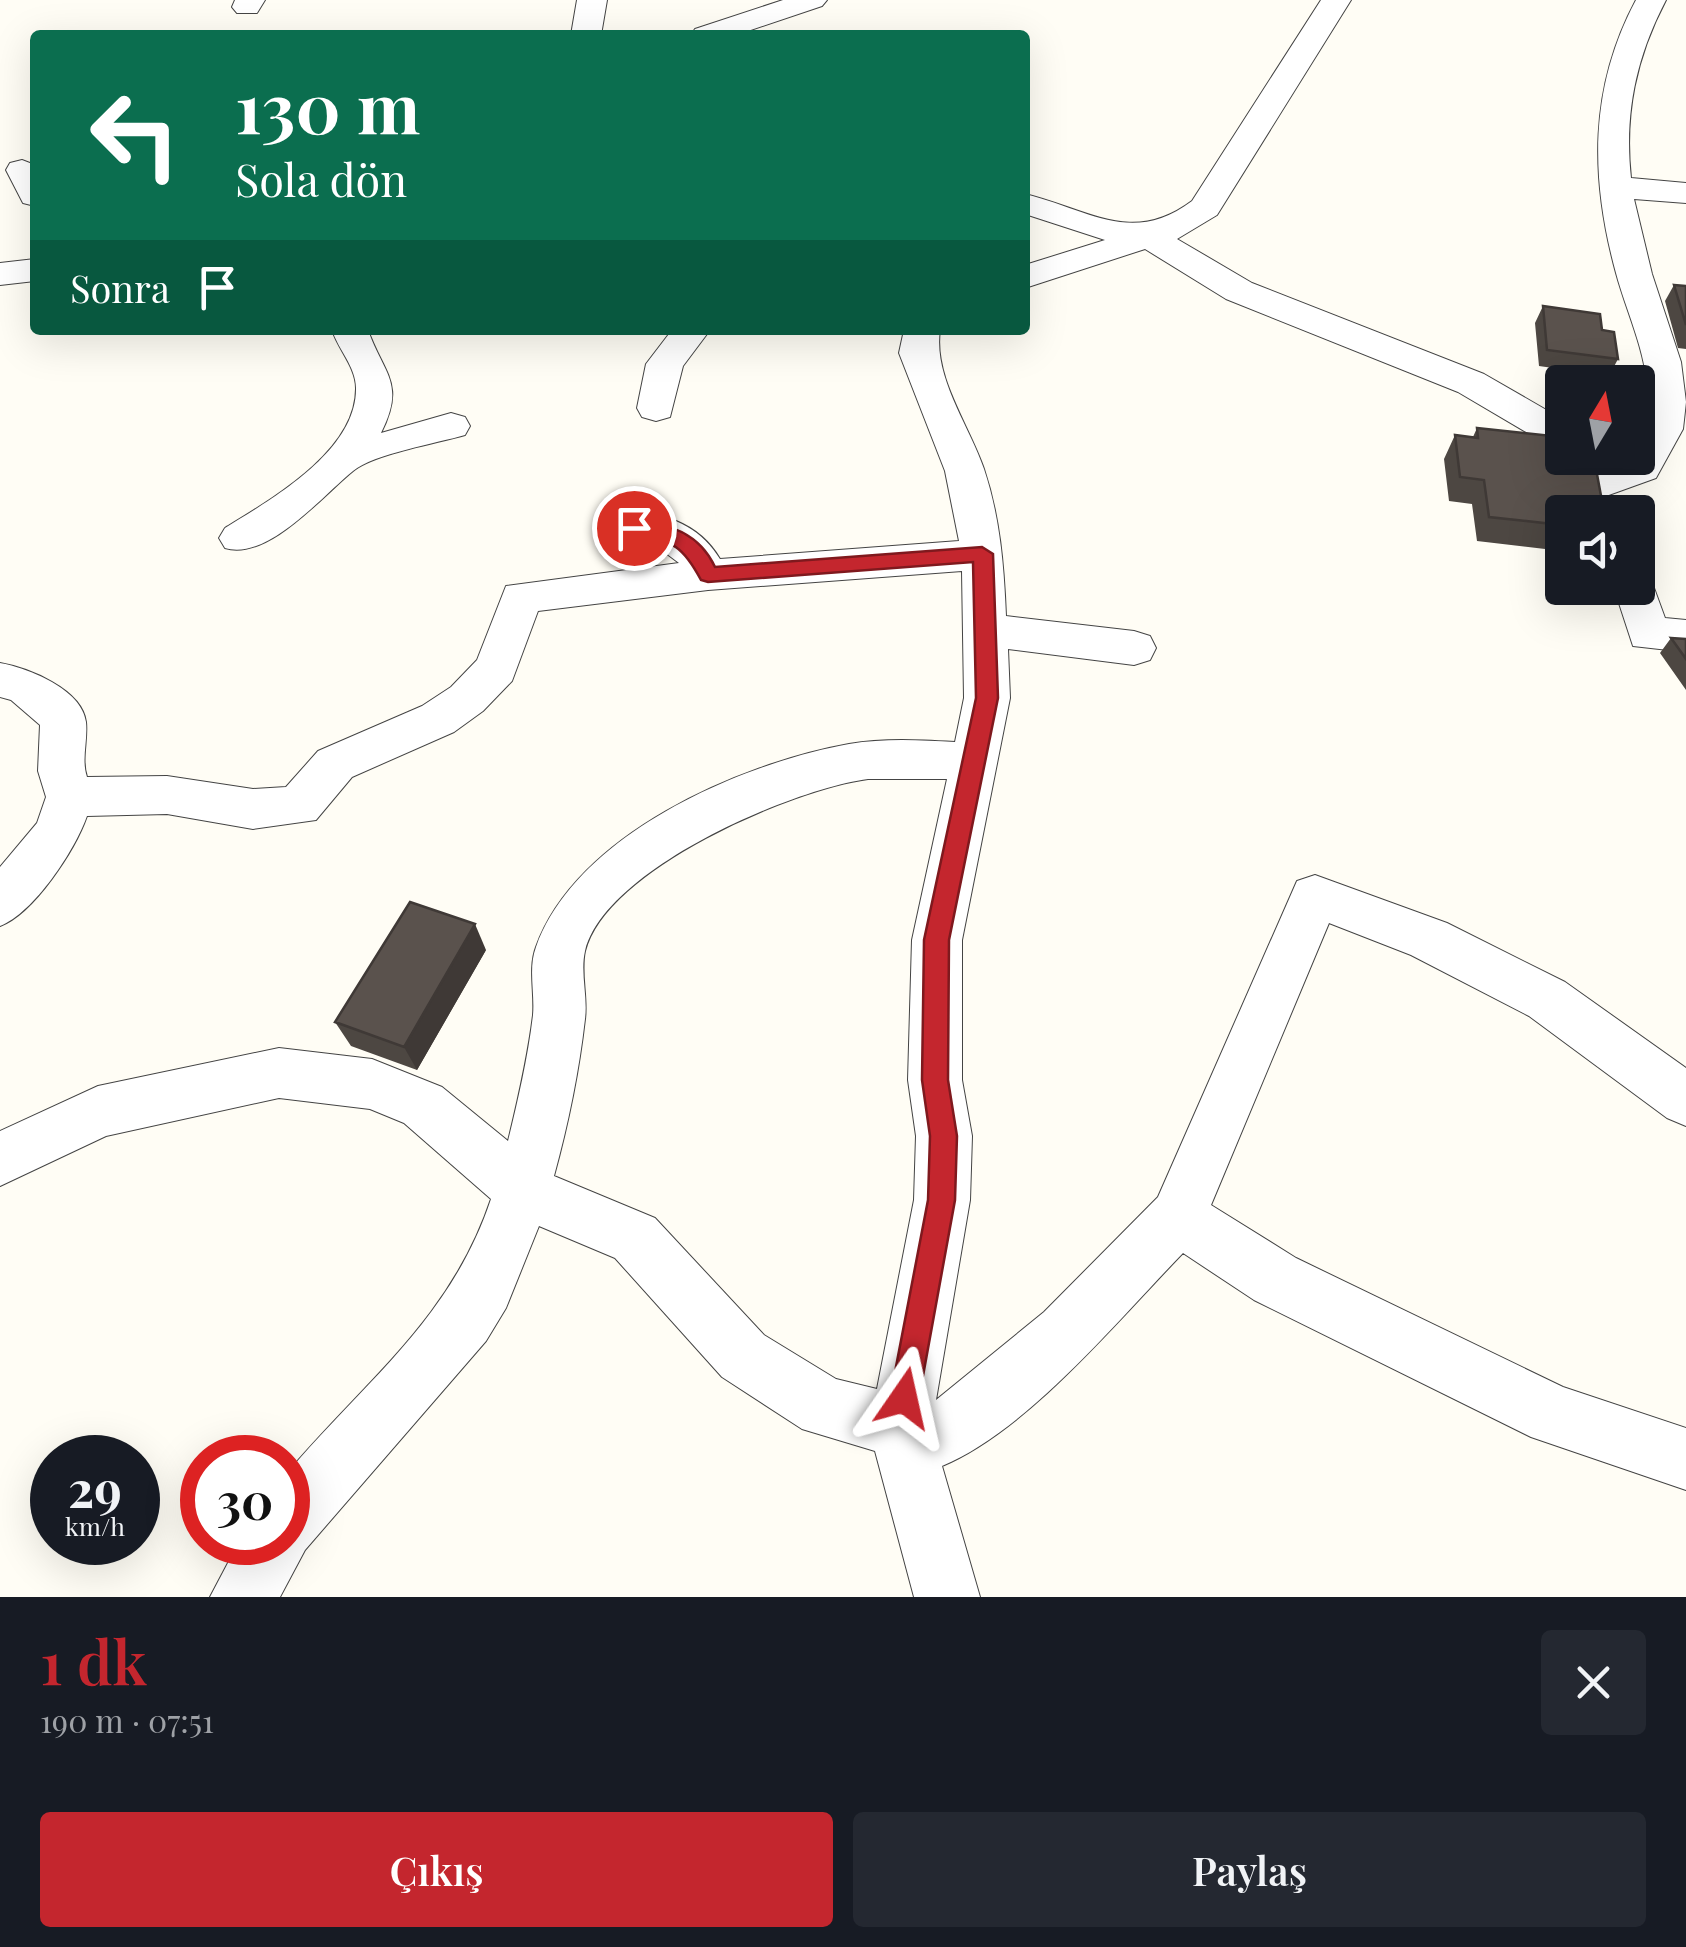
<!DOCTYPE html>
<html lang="tr">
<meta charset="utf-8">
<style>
:root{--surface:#171b24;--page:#242831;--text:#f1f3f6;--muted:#9ea1a6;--accent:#c4262e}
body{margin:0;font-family:"Playfair Display",serif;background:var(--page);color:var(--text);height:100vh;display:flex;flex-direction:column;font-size:38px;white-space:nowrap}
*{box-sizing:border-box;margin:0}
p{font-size:32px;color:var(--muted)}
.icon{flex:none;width:55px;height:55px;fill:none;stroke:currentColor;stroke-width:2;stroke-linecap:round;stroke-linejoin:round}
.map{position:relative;height:1597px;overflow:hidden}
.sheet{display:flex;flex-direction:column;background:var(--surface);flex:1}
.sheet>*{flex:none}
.top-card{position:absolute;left:30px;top:30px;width:1000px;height:305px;border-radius:10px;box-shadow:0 10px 40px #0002;background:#0b6e4f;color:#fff;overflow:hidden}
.needle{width:65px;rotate:10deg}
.buttons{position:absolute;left:1545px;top:365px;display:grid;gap:20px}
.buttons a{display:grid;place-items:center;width:110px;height:110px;border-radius:10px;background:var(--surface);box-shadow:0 10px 40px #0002;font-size:50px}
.speed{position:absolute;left:30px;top:1435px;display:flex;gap:20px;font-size:50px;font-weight:700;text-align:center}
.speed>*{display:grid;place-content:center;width:130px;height:130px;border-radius:50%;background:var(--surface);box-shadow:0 10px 40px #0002;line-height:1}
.speed small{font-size:25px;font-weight:400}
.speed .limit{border:15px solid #d22;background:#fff;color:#111}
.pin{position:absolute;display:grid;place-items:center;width:85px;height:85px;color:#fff;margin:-42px;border:5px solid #fff;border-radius:50%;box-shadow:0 2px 10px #0007}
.me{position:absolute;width:110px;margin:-55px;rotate:11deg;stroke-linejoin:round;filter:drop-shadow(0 0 8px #0008)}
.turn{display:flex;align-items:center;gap:35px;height:210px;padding:0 40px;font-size:45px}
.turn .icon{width:130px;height:130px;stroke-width:2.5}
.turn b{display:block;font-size:70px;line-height:85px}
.then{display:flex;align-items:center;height:95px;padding:0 40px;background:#0003;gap:20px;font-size:38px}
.round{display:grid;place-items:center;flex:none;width:105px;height:105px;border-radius:10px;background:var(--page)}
.head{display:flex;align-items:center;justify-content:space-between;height:170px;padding:0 40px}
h1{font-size:60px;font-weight:600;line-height:75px;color:var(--accent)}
.primary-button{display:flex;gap:20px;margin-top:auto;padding:20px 40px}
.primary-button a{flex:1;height:115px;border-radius:10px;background:var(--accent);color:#fff;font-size:40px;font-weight:600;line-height:115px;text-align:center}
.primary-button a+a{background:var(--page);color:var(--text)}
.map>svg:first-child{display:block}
</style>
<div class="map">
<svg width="1686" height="1597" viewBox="0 0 1686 1597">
<rect width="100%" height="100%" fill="#fffdf5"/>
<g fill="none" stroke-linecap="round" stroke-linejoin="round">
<defs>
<path id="minor" d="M235 0H265L257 13H237L232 7Z
M577 0H607L601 35H571Z
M783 0H827L822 6 736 35H691L695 29Z
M1321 0H1351L1217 215 1177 239 1252 283 1484 374 1562 419V449L1548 445 1458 392 1226 299 1145 249 1025 288V265L1105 240 1025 214V194C1090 210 1132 246 1192 201Z
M1636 0H1666C1636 57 1624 114 1631 178L1686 183V203L1634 199 1652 274 1681 362 1686 402 1683 429 1656 478 1606 496 1592 492 1586 482 1592 472 1638 458C1638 432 1650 410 1647 383 1643 345 1626 310 1616 273 1590 178 1589 88 1636 0Z
M22 160 35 165V206L23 203 6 170 10 163Z
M35 259V281L0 285V263Z
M332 330H368C384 375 406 383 381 433L451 413 465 417 470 426 465 435C438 443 373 454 353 471 322 496 268 561 225 548L219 538 225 528C272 499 357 451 356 388 356 367 338 349 332 330Z
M672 330H710L683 366 670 417 656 421 642 417 637 408 646 364Z
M904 330H940C933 377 969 425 984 469 1000 517 1004 566 1006 616L1134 631 1150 636 1156 648 1150 660 1134 665 1008 649 1010 698 962 940V1080L972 1136 970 1200 936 1400 1044 1312 1158 1197 1297 881 1315 875 1447 923 1565 982 1686 1068V1126L1667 1118 1529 1016 1411 955 1329 923 1211 1205 1296 1258 1563 1387 1686 1428V1490L1531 1437 1254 1300 1183 1253C1118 1320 1028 1430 942 1466L980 1597H914L875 1451 802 1429 722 1377 615 1258 539 1226 506 1308 486 1341 305 1550 280 1597H210L239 1542H288V1472C366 1380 451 1319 491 1199L404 1123 370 1109 279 1098 106 1136 0 1186V1131L98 1086 279 1048 372 1059 442 1087 508 1141C518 1100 528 1057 533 1015 535 993 528 968 536 947 576 835 739 764 849 744 884 738 920 740 955 742L964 698 962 571 708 590 538 611 512 681 483 711 454 732 352 777 316 820 253 829 167 814 87 816C75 850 34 913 0 926V867L37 823 46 797 38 771 40 725 11 700 0 697V663C28 668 82 689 86 722 88 741 81 759 87 777L167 776 253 789 286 787 318 751 422 706 451 687 477 660 506 586 679 563 655 545 619 538 613 528 619 518C658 506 700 525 720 559L959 541 945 471 899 353ZM868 779H947L912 940 908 1080 916 1136 914 1200 877 1389 836 1379 764 1335 655 1218 554 1176C568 1125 579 1072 585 1019 588 997 580 973 585 951 605 869 792 789 868 779Z
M1638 573 1650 577 1665 618 1686 620V652L1633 646 1614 588H1638Z"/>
</defs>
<use href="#minor" stroke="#444" stroke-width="2"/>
<use href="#minor" fill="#fff" fill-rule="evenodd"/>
</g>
<path fill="#4d4742" d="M1674 285 1686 286V349L1678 348 1665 301Z
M1543 306 1602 330 1618 359 1609 376 1539 366 1535 323Z
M1562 406V423L1555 421Z
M1477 428 1562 512V551L1477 541 1472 504 1449 501 1444 459 1455 435 1473 437Z
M1671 638 1686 639V690L1660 653Z
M486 950 417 1070 351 1046 335 1022Z"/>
<path fill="#3f3936" d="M475 924 486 950 417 1070 404 1047Z"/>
<path fill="#5a524d" stroke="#3f3936" stroke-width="2.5" d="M1674 285 1686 286V325Z
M1543 306 1600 314 1602 330 1614 332 1618 359 1547 350Z
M1579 374 1606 382H1574Z
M1638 393 1652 398 1638 430Z
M1477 428 1562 437V458H1594L1604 512H1562V525L1489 517 1484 480 1460 477 1455 435 1478 438Z
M1671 638 1686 639V659Z
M410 902 475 924 404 1047 335 1022Z"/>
<path fill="#c4262e" stroke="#7f191e" stroke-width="2.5" d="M634 521C668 522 700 534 715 567L982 547 993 554 998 698 949 940 948 1080 957 1136 955 1200 919 1398 915 1408 904 1412 894 1408 890 1398 928 1200 930 1136 922 1080 924 940 976 698 973 562 708 582 701 580C678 537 668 543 627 533V523Z"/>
</svg>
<div class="buttons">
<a><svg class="needle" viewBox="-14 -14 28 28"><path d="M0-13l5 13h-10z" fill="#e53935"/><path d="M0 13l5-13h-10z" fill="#9ea1a6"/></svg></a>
<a><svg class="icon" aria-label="sound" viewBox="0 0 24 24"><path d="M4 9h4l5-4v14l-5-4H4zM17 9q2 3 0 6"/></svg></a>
</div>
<div class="speed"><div>29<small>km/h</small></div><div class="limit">30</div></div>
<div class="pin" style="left:634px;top:528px;background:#d93025"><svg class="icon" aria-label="arrive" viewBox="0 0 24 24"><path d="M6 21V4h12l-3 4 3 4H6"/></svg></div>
<svg class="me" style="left:904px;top:1398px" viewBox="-20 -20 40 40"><path d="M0-17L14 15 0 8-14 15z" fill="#c4262e" stroke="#fff" stroke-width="4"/></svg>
<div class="top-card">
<div class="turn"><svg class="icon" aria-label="left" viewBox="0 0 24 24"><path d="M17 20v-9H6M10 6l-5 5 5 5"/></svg><div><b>130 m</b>Sola dön</div></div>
<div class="then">Sonra<svg class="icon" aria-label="arrive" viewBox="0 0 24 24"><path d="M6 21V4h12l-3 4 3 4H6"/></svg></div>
</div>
</div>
<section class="sheet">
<div class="head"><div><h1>1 dk</h1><p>190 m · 07:51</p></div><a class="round"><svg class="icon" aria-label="close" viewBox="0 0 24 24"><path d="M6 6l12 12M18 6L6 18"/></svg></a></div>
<div class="primary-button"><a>Çıkış</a><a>Paylaş</a></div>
</section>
